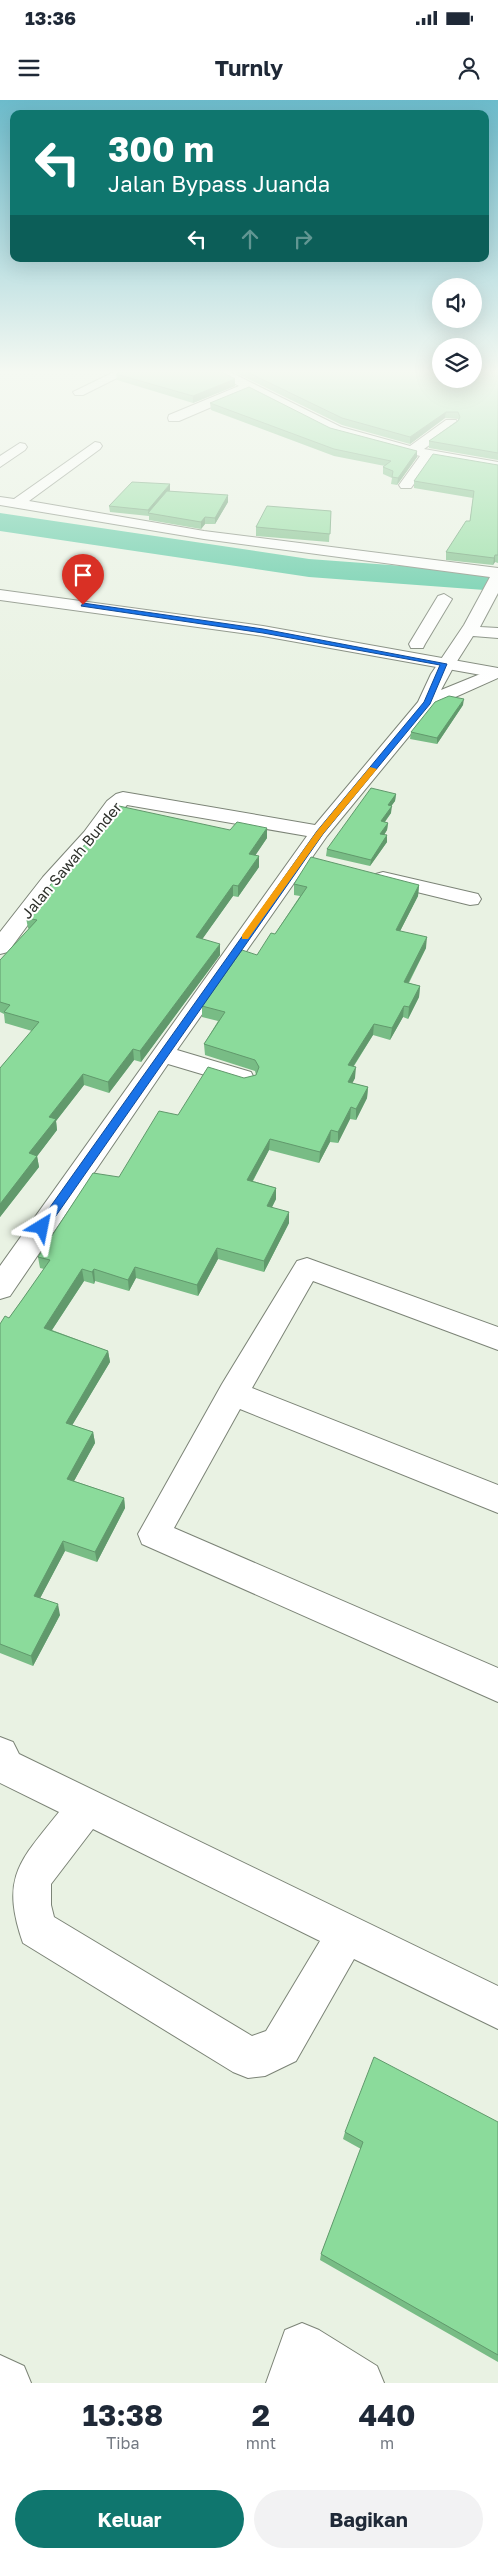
<!DOCTYPE html>
<html lang="id">
<style>
:root{--surface:#fff;--page:#f2f2f3;--text:#1f2937;--muted:#747a83;--accent:#0f766e}
body{margin:0;font-family:"Golos Text",sans-serif;background:var(--page);color:var(--text);height:100vh;display:flex;flex-direction:column;font-size:19px;white-space:nowrap}
*{box-sizing:border-box;margin:0}
p{font-size:16px;color:var(--muted)}
.icon{flex:none;width:28px;height:28px;fill:none;stroke:currentColor;stroke-width:2;stroke-linecap:round;stroke-linejoin:round}
.map{position:relative;height:2283px;overflow:hidden}
.details{display:flex;flex-direction:column;background:var(--surface);flex:1}
.details>*{flex:none}
.banner{position:absolute;left:10px;top:10px;width:479px;height:152px;border-radius:10px;box-shadow:0 5px 20px #0002;background:#0f766e;color:#fff;overflow:hidden}
.buttons{position:absolute;left:432px;top:178px;display:grid;gap:10px}
.buttons a{display:grid;place-items:center;width:50px;height:50px;border-radius:50%;background:var(--surface);box-shadow:0 5px 20px #0002;font-size:25px}
.pin{position:absolute;display:grid;place-items:center;width:42px;height:42px;color:#fff;margin:-51px -21px;border-radius:50% 50% 50% 0;rotate:-45deg;box-shadow:0 0 5px #0007}
.pin .icon{rotate:45deg}
.me{position:absolute;width:55px;margin:-28px;rotate:35deg;stroke-linejoin:round;filter:drop-shadow(0 0 4px #0008)}
.turn{display:flex;align-items:center;gap:18px;height:105px;padding:0 15px;font-size:22px}
.turn .icon{width:65px;height:65px;stroke-width:2.5}
.turn b{display:block;font-size:35px;line-height:42px}
.lanes{display:flex;align-items:center;height:48px;padding:0 15px;background:#0003;justify-content:center;gap:25px;direction:ltr}
.lanes .off{opacity:.35}
.eta{display:flex;justify-content:space-evenly;align-items:center;height:85px;text-align:center}
.eta b{font-size:30px;font-weight:700;line-height:35px}
.button{display:flex;gap:10px;margin-top:auto;padding:10px 15px}
.button a{flex:1;height:58px;border-radius:30px;background:var(--accent);color:#fff;font-size:20px;font-weight:700;line-height:58px;text-align:center}
.button a+a{background:var(--page);color:var(--text)}
.status{display:flex;justify-content:space-between;align-items:center;height:35px;padding:0 25px;background:var(--surface);direction:ltr}
.status svg{height:14px;fill:currentColor}
header{display:flex;justify-content:space-between;align-items:center;height:65px;padding:0 15px;background:var(--surface);font-size:22px;font-weight:700}
.map>svg:first-child{display:block}
</style>
<div class="status"><b>13:36</b><svg viewBox="0 0 49 12"><path d="M0 12V9h3v3zM5 12V6h3v6zM10 12V3h3v9zM15 12V0h3v12zM26 1h20v11H26zM47 4h2v5h-2z"/></svg></div>
<header><svg class="icon" aria-label="menu" viewBox="0 0 24 24"><path d="M4 6h16M4 12h16M4 18h16"/></svg>Turnly<svg class="icon" aria-label="person" viewBox="0 0 24 24"><circle cx="12" cy="8" r="4"/><path d="M4 21q1-7 8-7t8 7"/></svg></header>
<div class="map">
<svg width="498" height="2283" viewBox="0 0 498 2283">
<rect width="100%" height="100%" fill="#e9f2e3"/>
<g fill="none" stroke-linecap="round" stroke-linejoin="round">
<path fill="#53c69f" fill-rule="evenodd" d="M0 413 309 459 498 473V491L309 477 0 431Z"/>
<defs>
<path id="minor" d="M114 272H129L83 295H75L73 292Z
M215 272H230L341 327 410 346 446 320H456L458 323 456 326 424 349 498 362V370L432 359 411 388H401L399 385 420 356 331 333 249 291 179 321H169L168 318 169 315 239 286Z
M95 342 100 343 102 346 100 349 29 401 204 431 498 468V493L480 527 498 528V538L473 536 454 566 441 590 495 568 498 569V578L433 607 327 736 177 950 251 972 254 978 251 984 242 986 168 964 10 1196 0 1199V1166L307 736 127 705 57 785 8 852 0 854V832L43 777 84 732 107 701 116 694 123 692 315 725 418 602 431 574 464 525 490 477 204 439 0 405V397L14 399Z
M20 343 25 344 27 347 25 350 0 367V356Z
M444 494 452 499 425 544 423 548H411L409 544 438 496Z
M383 772 478 794 481 799 478 804 470 805 376 782 372 778 376 774Z
M307 1158 498 1227V1250L313 1181 252 1288 498 1385V1413L240 1309 174 1428 498 1568V1602L142 1444 138 1434 222 1284 297 1161Z
M0 1637 13 1642 19 1654 498 1886V1929L354 1859 296 1961 265 1976 248 1978 233 1972 23 1843C0 1777 20 1761 59 1712L0 1683ZM93 1729 320 1841 266 1931 252 1936 54 1817 51 1805V1784Z
M302 2223 319 2230 377 2266 384 2283H266L285 2230Z
M0 2255 24 2266 31 2283H0Z"/>
<path id="major" d="M0 490 263 526 498 568V578L263 536 0 500Z"/>
</defs>
<use href="#minor" stroke="#7c8477" stroke-width="2"/>
<use href="#major" stroke="#7c8477" stroke-width="2"/>
<use href="#minor" fill="#fff" fill-rule="evenodd"/>
<use href="#major" fill="#fff" fill-rule="evenodd"/>
</g>
<path fill="#78bc85" d="M234 272H498V360L429 348V341L458 320V319L445 318 410 344 342 325Z
M116 274 235 279V286L193 303 117 280Z
M210 303 330 328 417 357 397 385 391 384 392 378 383 374V367L385 366 334 356 211 310Z
M498 365V463L495 462 493 465 446 460V452L470 421 473 398 414 388V381Z
M170 390V391L228 402 215 424H205L201 429 149 420V416L110 412 109 406Z
M331 411 329 442 256 436V427Z
M463 605 437 644 410 639 411 632Z
M396 694 395 701 391 706V713L385 722 388 723 387 730 384 735 387 742 370 766 326 756 327 749Z
M267 728V738L255 755 259 767 238 797 233 796 202 839 220 855 141 962 134 960 109 993 84 985 56 1021 57 1030 37 1056 39 1067 0 1117V968L32 931 5 923 4 914 0 912V860L29 829 28 828 26 818 230 730Z
M294 784 419 785 418 796 400 831 426 848 409 883 420 886 419 897 408 919 403 917 390 940 373 935 354 966 355 978 352 983 368 987 367 998 356 1020 350 1019 338 1043 330 1042 319 1063 269 1050 253 1081 276 1088V1099L272 1107 289 1123 264 1172 218 1159 198 1196 136 1178 129 1191 95 1181 94 1184 84 1181 52 1230 108 1251 110 1262 72 1325 93 1332 95 1343 74 1381 124 1398 125 1408 97 1462 65 1451 40 1498 60 1515 33 1566 0 1553V1224L9 1218 22 1200 44 1169 40 1168 38 1157 119 1077 178 1015 244 978 256 975 255 971 205 955 204 944 218 921 202 917V906L257 855 275 834 300 796 294 795Z
M498 2022V2262L320 2160 321 2154 361 2049 343 2039 345 2032Z"/>
<path fill="#61996c" d="M235 279V286L193 303V296Z
M446 312 445 318 410 344V337Z
M417 351V357L397 385 398 378Z
M170 384V390L151 413H149L148 410Z
M228 395V402L215 424V418Z
M205 417V424L201 429V422Z
M495 455V462L493 465 494 458Z
M464 599 463 605 437 644V638Z
M396 694 395 701 387 712 388 705Z
M392 706 391 713 380 728 381 721Z
M388 723 387 730 380 741V734Z
M267 728V738L249 765V754Z
M387 735V742L370 766 371 760Z
M259 756V767L238 797V786Z
M233 785V796L196 848V837Z
M419 785 418 796 395 841 396 830Z
M427 837 426 848 403 893 404 882Z
M220 844V855L141 962 140 951Z
M420 886 419 897 408 919 409 907Z
M404 906 403 917 390 940 392 928Z
M374 924 373 935 347 976 348 965Z
M133 949 134 960 109 993 108 982Z
M356 967 355 978 347 994 348 982Z
M83 974 84 985 56 1021 57 1030 35 1059 37 1056 39 1067 0 1117V1104L29 1053 49 1017Z
M368 987 367 998 356 1020V1009Z
M351 1007 350 1019 338 1043V1032Z
M331 1030 330 1042 319 1063 320 1052Z
M270 1039 269 1050 247 1091V1080Z
M276 1088V1099L267 1117V1106Z
M289 1112V1123L264 1172V1161Z
M217 1148 218 1159 198 1196 197 1185Z
M135 1167 136 1178 129 1191 128 1180Z
M82 1169 84 1181 46 1239 44 1228Z
M94 1169 95 1181 94 1184 92 1172Z
M108 1251 110 1262 67 1334 66 1323Z
M93 1332 95 1343 69 1390 67 1379Z
M124 1398 125 1408 97 1462 95 1452Z
M63 1441 65 1451 36 1506 34 1496Z
M58 1504 60 1515 33 1566 31 1556Z"/>
<path fill="#8bdb9b" stroke="#61996c" d="M121 272H222L235 279 193 296 116 274Z
M247 272H441V279H474V272H498V353L429 341 458 321 460 317 458 312H446L410 337 342 318Z
M249 287 330 328 417 351 398 378 392 377 393 371 383 367 391 361 334 349 210 303Z
M433 354 498 365V455H495L494 458 446 452 466 421H470L474 391 414 381Z
M132 382 170 384 148 410 109 406Z
M167 391 228 395 215 418 205 417 201 422 148 413Z
M267 406 331 411 330 434 256 427Z
M449 596 464 599 437 638 411 632 435 602Z
M371 688 396 694 388 705 392 706 381 721 388 723 380 734 387 735 371 760 327 749Z
M119 706 230 730 237 722 267 728 249 754 259 756 238 786 233 785 196 837 220 844 140 951 133 949 108 982 83 974 49 1017 56 1019 29 1053 37 1056 0 1104V968L39 922 4 912 10 905 0 902V860L37 820 26 818 57 776Z
M311 757 419 785 396 830 427 837 404 882 420 886 409 907 404 906 392 928 374 924 348 965 356 967 348 982 368 987 356 1009 351 1007 338 1032 331 1030 320 1052 270 1039 247 1080 276 1088 267 1106 289 1112 264 1161 217 1148 197 1185 135 1167 128 1180 94 1169 92 1172 82 1169 44 1228 108 1251 66 1323 93 1332 67 1379 124 1398 95 1452 63 1441 34 1496 58 1504 31 1556 0 1544V1224L5 1216 9 1218 22 1200 50 1160 38 1157 93 1073 119 1077 159 1011 178 1015 208 967 244 978 256 975 259 967 255 960 204 944 225 912 202 906 242 850 257 855 271 833 275 834 307 787 294 784Z
M374 1957 498 2022V2255L321 2154 363 2042 345 2032Z"/>
<linearGradient id="sky" x2="0" y2="1"><stop stop-color="#6cbbcb"/><stop offset="0.46" stop-color="#f5f9f2"/><stop offset="1" stop-color="#f5f9f2" stop-opacity="0"/></linearGradient>
<rect width="498" height="591" fill="url(#sky)"/>
<path fill="#1a73e8" stroke="#114b97" d="M83 503 263 529 447 564 430 604 323 734 46 1130H38V1124L317 731 424 602 440 565 263 533 81 506Z"/>
<path fill="#f59e0b" d="M370 667 377 669 323 734 248 839H242V835L317 731Z"/>
<g text-anchor="middle" dominant-baseline="central" stroke-width="4" stroke-linejoin="round" paint-order="stroke">
<g font-size="15" fill="#2d302a" stroke="#fff">
<text transform="translate(71 760) rotate(-50)">Jalan Sawah Bunder</text>
</g>
</g>
</svg>
<div class="buttons">
<a><svg class="icon" aria-label="sound" viewBox="0 0 24 24"><path d="M4 9h4l5-4v14l-5-4H4zM17 9q2 3 0 6"/></svg></a>
<a><svg class="icon" aria-label="layers" viewBox="0 0 24 24"><path d="M12 4l9 5-9 5-9-5zM3 14l9 5 9-5"/></svg></a>
</div>
<div class="pin" style="left:83px;top:505px;background:#d93025"><svg class="icon" aria-label="arrive" viewBox="0 0 24 24"><path d="M6 21V4h12l-3 4 3 4H6"/></svg></div>
<svg class="me" style="left:42px;top:1127px" viewBox="-20 -20 40 40"><path d="M0-17L14 15 0 8-14 15z" fill="#1a73e8" stroke="#fff" stroke-width="4"/></svg>
<div class="banner">
<div class="turn"><svg class="icon" aria-label="left" viewBox="0 0 24 24"><path d="M17 20v-9H6M10 6l-5 5 5 5"/></svg><div><b>300 m</b>Jalan Bypass Juanda</div></div>
<div class="lanes"><svg class="icon" aria-label="left" viewBox="0 0 24 24"><path d="M17 20v-9H6M10 6l-5 5 5 5"/></svg><svg class="icon off" aria-label="ahead" viewBox="0 0 24 24"><path d="M12 20V5M6 11l6-6 6 6"/></svg><svg class="icon off" aria-label="right" viewBox="0 0 24 24"><path d="M7 20v-9h11M14 6l5 5-5 5"/></svg></div>
</div>
</div>
<section class="details">
<div class="eta">
<div><b>13:38</b><p>Tiba</p></div>
<div><b>2</b><p>mnt</p></div>
<div><b>440</b><p>m</p></div>
</div>
<div class="button"><a>Keluar</a><a>Bagikan</a></div>
</section>
